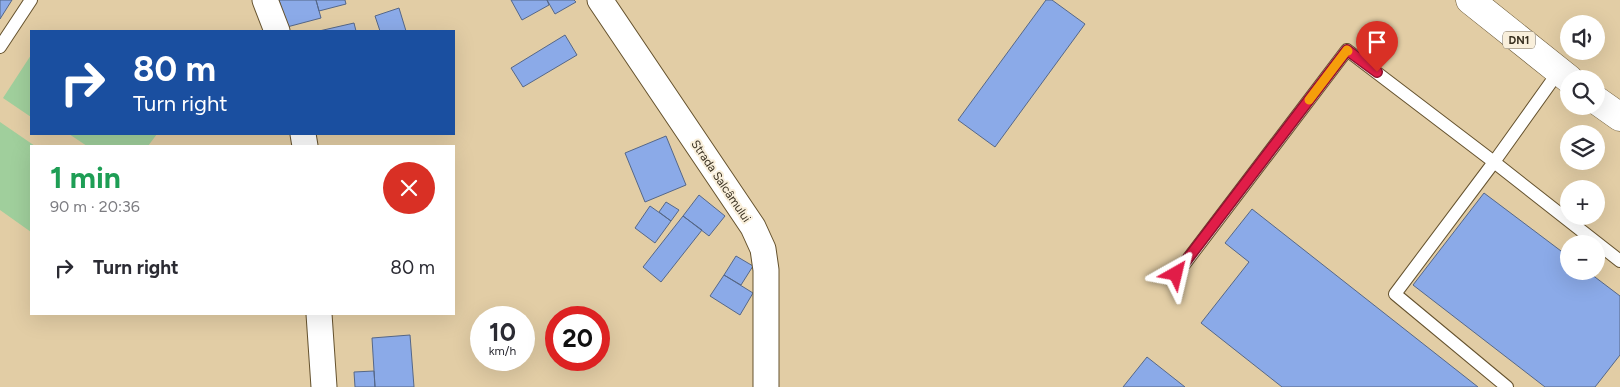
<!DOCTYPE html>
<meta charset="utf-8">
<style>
:root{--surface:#fff;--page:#f7f7f7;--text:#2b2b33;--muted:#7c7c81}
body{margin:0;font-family:Figtree,sans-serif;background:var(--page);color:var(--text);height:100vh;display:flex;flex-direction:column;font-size:19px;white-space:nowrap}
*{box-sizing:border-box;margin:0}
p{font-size:16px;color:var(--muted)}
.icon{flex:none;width:28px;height:28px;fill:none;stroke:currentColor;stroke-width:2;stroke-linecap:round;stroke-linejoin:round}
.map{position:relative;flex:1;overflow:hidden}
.side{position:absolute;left:30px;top:145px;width:425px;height:170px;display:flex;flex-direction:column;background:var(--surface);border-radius:0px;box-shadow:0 5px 20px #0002}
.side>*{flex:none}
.hud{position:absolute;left:30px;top:30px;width:425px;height:105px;border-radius:0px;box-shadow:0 5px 20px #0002;background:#1a4fa0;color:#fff;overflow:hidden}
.tools{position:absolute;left:1560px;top:15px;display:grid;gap:10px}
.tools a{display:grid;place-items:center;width:45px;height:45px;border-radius:50%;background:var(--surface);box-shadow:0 5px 20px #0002;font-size:25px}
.speed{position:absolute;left:470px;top:306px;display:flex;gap:10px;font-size:25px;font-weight:700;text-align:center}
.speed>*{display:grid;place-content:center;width:65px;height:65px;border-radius:50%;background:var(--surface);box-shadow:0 5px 20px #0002;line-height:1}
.speed small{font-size:12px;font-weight:400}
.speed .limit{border:8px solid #d22;background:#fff;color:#111}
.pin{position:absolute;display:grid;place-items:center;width:42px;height:42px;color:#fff;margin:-51px -21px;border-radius:50% 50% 50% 0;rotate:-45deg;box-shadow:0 0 5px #0007}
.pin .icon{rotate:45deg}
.me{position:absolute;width:55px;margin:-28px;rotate:37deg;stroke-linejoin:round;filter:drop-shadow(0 0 4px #0008)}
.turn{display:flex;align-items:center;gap:18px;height:105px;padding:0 20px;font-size:22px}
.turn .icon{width:65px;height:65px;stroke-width:2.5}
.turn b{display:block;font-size:35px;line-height:42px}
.round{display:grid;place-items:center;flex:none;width:52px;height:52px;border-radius:26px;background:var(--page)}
.overview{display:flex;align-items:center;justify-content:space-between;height:85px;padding:0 20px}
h1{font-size:30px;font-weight:700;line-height:38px;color:#1e9e55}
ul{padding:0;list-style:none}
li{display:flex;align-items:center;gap:15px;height:75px;padding:0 20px}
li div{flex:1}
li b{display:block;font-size:19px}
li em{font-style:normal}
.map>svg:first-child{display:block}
</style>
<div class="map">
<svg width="1620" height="387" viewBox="0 0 1620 387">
<rect width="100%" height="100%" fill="#e2cda5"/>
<path fill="#a0cf9c" d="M31 55V117L3 98Z
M0 122 35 146H31V232L0 210Z
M69 134H157L148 146H87Z"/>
<path fill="#8baae8" stroke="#556788" d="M0 0H12L0 19Z
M279 0H316L321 18 287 27Z
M316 0H345L346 4 319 11Z
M511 0H547L549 5 522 20Z
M547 0H574L576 2 555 14Z
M1046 0H1052L1085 24 995 147 958 120Z
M399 8 406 31H380L375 16Z
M354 23 356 31H319Z
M565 35 577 55 523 87 511 68Z
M666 136 686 185 645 202 625 153Z
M1484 193 1569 257V271H1587L1620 296V355L1595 387H1545L1413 285Z
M699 195 725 216 709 236 683 216Z
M666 202 679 210 671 221 659 212Z
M650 206 671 221 655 243 635 228Z
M1252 209 1478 387H1282L1201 323 1249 262 1225 243Z
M683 216 702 230 661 282 643 267Z
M736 256 753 266 741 285 724 275Z
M724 275 753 293 740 315 710 296Z
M410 335 414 387H375L372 338Z
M1147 357 1185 387H1123Z
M374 371 375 387H355L354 372Z"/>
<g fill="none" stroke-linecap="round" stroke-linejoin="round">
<defs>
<path id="service" d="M0 47 31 0
M1176 275 1347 50 1494 162 1559 71
M1507 387 1395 294 1494 162 1620 261"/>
<path id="minor" d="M265 0 277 31
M600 0 753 227 763 249 766 270V387
M303 134 305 146
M319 314 324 387"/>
<path id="primary" d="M1470 0 1569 79
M1596 100 1620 117"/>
</defs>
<use href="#service" stroke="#65522e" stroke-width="14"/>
<use href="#minor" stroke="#65522e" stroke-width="27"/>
<use href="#primary" stroke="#65522e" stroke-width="29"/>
<use href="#service" stroke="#fff" stroke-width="12"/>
<use href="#minor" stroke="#fff" stroke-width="25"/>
<use href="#primary" stroke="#fff" stroke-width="28"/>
</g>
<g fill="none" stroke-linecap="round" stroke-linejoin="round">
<defs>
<path id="route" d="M1176 274 1347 50 1377 72"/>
</defs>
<use href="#route" stroke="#92132f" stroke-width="12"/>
<use href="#route" stroke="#e11d48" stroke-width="9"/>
<path stroke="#f59e0b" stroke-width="9" d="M1309 100 1347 50 1348 51"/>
</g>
<g text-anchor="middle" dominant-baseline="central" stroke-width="4" stroke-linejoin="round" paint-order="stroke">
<rect fill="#f9efdb" stroke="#736958" stroke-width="1" x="1503" y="31.5" width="32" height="17" rx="4"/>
<g font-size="11" font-weight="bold" fill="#393020">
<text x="1519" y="40">DN1</text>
</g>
<g font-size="12" fill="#393020" stroke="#f9efdb">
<text transform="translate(721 181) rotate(56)">Strada Salcâmului</text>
</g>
</g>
</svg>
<div class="tools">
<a><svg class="icon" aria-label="sound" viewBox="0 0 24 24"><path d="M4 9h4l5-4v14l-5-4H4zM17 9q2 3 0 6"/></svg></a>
<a><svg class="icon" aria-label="search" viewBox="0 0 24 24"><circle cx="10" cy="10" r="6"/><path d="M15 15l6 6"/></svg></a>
<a><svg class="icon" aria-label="layers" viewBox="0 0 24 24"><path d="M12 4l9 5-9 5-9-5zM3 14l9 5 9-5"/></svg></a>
<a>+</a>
<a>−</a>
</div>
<div class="speed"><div>10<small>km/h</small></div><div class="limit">20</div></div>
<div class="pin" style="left:1377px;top:72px;background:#d93025"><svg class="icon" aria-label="arrive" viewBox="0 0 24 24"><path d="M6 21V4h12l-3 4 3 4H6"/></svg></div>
<svg class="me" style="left:1176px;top:274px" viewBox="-20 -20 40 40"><path d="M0-17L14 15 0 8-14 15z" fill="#e11d48" stroke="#fff" stroke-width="4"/></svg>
<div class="hud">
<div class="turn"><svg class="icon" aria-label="right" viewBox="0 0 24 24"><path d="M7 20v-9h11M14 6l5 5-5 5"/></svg><div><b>80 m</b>Turn right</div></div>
</div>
<section class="side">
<div class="overview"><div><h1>1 min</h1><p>90 m · 20:36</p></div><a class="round" style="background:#d93025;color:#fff"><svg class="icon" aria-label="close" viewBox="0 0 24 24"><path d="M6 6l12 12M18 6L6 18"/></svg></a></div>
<ul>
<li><svg class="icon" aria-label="right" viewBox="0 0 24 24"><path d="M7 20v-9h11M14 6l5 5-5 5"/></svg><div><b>Turn right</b></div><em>80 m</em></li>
</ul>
</section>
</div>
